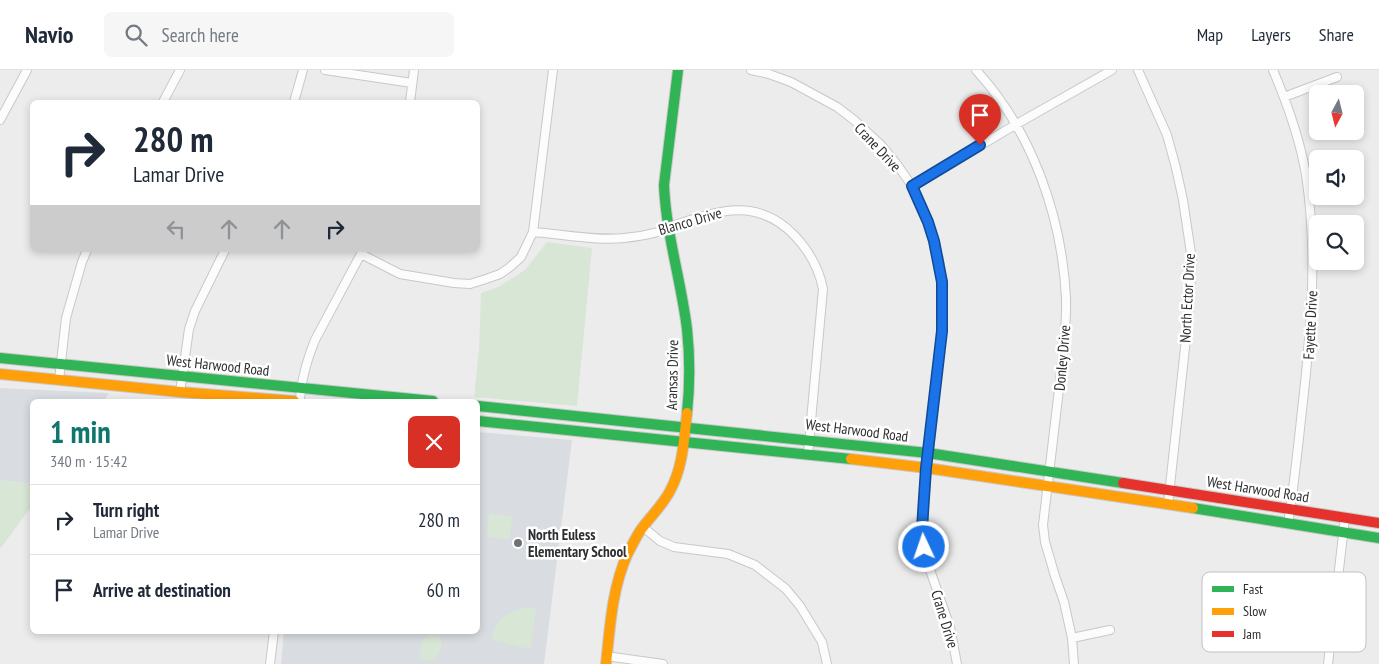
<!DOCTYPE html>
<meta charset="utf-8">
<style>
:root{--surface:#fff;--page:#f6f6f7;--text:#1f2937;--muted:#747a83;--line:#e0e1e3;--accent:#0f766e}
body{margin:0;font-family:"PT Sans Narrow",sans-serif;background:var(--page);color:var(--text);height:100vh;display:flex;flex-direction:column;font-size:19px;white-space:nowrap}
*{box-sizing:border-box;margin:0}
p{font-size:16px;color:var(--muted)}
.icon{flex:none;width:28px;height:28px;fill:none;stroke:currentColor;stroke-width:2;stroke-linecap:round;stroke-linejoin:round}
.map{position:relative;flex:1;overflow:hidden}
.side{position:absolute;left:30px;top:329px;width:450px;height:235px;display:flex;flex-direction:column;background:var(--surface);border-radius:8px;box-shadow:0 2px 8px #0003}
.side>*{flex:none}
.banner{position:absolute;left:30px;top:30px;width:450px;height:152px;border-radius:8px;box-shadow:0 2px 8px #0003;background:#fff;color:var(--text);overflow:hidden}
.needle{width:32px;rotate:187deg}
.fabs{position:absolute;left:1309px;top:15px;display:grid;gap:10px}
.fabs a{display:grid;place-items:center;width:55px;height:55px;border-radius:8px;background:var(--surface);box-shadow:0 2px 8px #0003;font-size:25px}
.pin{position:absolute;display:grid;place-items:center;width:42px;height:42px;color:#fff;margin:-51px -21px;border-radius:50% 50% 50% 0;rotate:-45deg;box-shadow:0 0 5px #0007}
.pin .icon{rotate:45deg}
.me{position:absolute;width:55px;margin:-28px;rotate:357deg;stroke-linejoin:round;filter:drop-shadow(0 0 4px #0008)}
.turn{display:flex;align-items:center;gap:18px;height:105px;padding:0 20px;font-size:22px}
.turn .icon{width:65px;height:65px;stroke-width:2.5}
.turn b{display:block;font-size:35px;line-height:42px}
.lanes{display:flex;align-items:center;height:48px;padding:0 20px;background:#0003;justify-content:center;gap:25px;direction:ltr}
.lanes .off{opacity:.35}
.round{display:grid;place-items:center;flex:none;width:52px;height:52px;border-radius:8px;background:var(--page)}
.head{display:flex;align-items:center;justify-content:space-between;height:85px;padding:0 20px}
h1{font-size:30px;font-weight:700;line-height:38px;color:var(--accent)}
ul{padding:0;list-style:none}
li{display:flex;align-items:center;gap:15px;height:70px;padding:0 20px;border-top:1px solid var(--line)}
li div{flex:1}
li b{display:block;font-size:19px}
li em{font-style:normal}
header{display:flex;align-items:center;gap:30px;box-sizing:border-box;height:70px;padding:0 25px;background:var(--surface);border-bottom:1px solid var(--line)}
header strong{font-size:24px}
nav{display:flex;gap:28px;margin-inline-start:auto;font-size:18px}
.search{width:350px;height:45px;background:var(--page);display:flex;align-items:center;gap:12px;box-sizing:border-box;padding:0 18px;border-radius:8px;color:var(--muted);font-size:19px}
.map>svg:first-child{display:block}
</style>
<header>
<strong>Navio</strong>
<div class="search"><svg class="icon" aria-label="search" viewBox="0 0 24 24"><circle cx="10" cy="10" r="6"/><path d="M15 15l6 6"/></svg>Search here</div>
<nav><a>Map</a><a>Layers</a><a>Share</a></nav>
</header>
<div class="map">
<svg width="1379" height="594" viewBox="0 0 1379 594">
<rect width="100%" height="100%" fill="#ececed"/>
<path fill="#d9dde2" d="M0 318 109 323 104 331H32V414L0 410Z
M478 362 572 370 544 594H281L284 561H478Z"/>
<path fill="#d8e6d5" d="M547 172 592 178 577 336 474 327 479 279 481 223 498 217 525 200Z
M0 410 32 414V436L0 479Z
M489 444 512 446 510 469 487 467Z
M524 538H536L531 577 527 578 492 570C494 550 507 543 524 538Z
M432 563H438C444 574 442 582 433 591L419 589 423 569Z"/>
<g fill="none" stroke-linecap="round" stroke-linejoin="round">
<defs>
<path id="street" d="M325 0 412 13
M751 0 769 4 791 12 837 37 854 50 881 75 896 93 912 116 928 152 939 189 942 212V261L927 398 922 460 924 477 930 500 950 557 957 594
M976 0C1032 61 1062 146 1066 228 1067 259 1062 289 1059 319 1054 364 1048 410 1043 455L1045 472 1055 506 1064 532 1072 568 1074 594
M1138 0 1167 65 1176 98 1183 130 1192 190 1189 241 1168 434
M1273 0C1287 33 1300 69 1306 105 1318 183 1311 262 1302 340 1298 378 1294 416 1288 454
M1284 27 1337 7
M163 32 180 0
M294 32 303 0
M410 32 414 0
M0 50 27 0
M912 116 1015 55 1112 0
M533 162C562 164 596 171 624 168 635 167 647 165 658 162 662 160 667 157 672 156 717 141 757 126 795 166 809 181 819 198 823 219L808 384
M361 184 400 204 454 213 470 214 486 209 500 204 510 197 521 187 533 162 553 0
M59 310 66 248 82 192 87 180
M180 322 189 259 195 241 225 180
M300 331C301 310 307 290 315 270L363 180
M643 457 660 471 674 477 728 484 755 495 786 519 800 536 822 572 827 594
M1247 516 1335 529
M1072 568 1110 560
M606 586 663 594
M270 594 274 561
M1328 594 1345 448"/>
<path id="fast" d="M678 0 664 115C666 164 681 210 687 259 690 287 690 315 687 343
M0 288 433 331
M478 336 928 383 1123 413
M478 351 851 389
M1193 438 1379 468"/>
<path id="slow" d="M0 304 180 322 294 331
M851 389 927 398 1193 438
M606 594C610 557 612 519 627 485 631 477 635 469 640 461 649 448 662 436 670 421 683 397 684 370 687 343"/>
<path id="jam" d="M1123 413 1379 453"/>
</defs>
<use href="#street" stroke="#c8c8c9" stroke-width="10"/>
<use href="#fast" stroke="#c8c8c9" stroke-width="12"/>
<use href="#slow" stroke="#c8c8c9" stroke-width="12"/>
<use href="#jam" stroke="#c8c8c9" stroke-width="12"/>
<use href="#street" stroke="#fcfcfc" stroke-width="8"/>
<use href="#fast" stroke="#30b455" stroke-width="10"/>
<use href="#slow" stroke="#ff9f0a" stroke-width="10"/>
<use href="#jam" stroke="#e5322d" stroke-width="10"/>
</g>
<g fill="none" stroke-linecap="round" stroke-linejoin="round">
<defs>
<path id="route" d="M924 477 922 460 923 443 926 398 942 261V212L934 171 928 152 912 116 980 75"/>
</defs>
<use href="#route" stroke="#114b97" stroke-width="12"/>
<use href="#route" stroke="#1a73e8" stroke-width="9"/>
</g>
<circle fill="#707172" stroke="#fff" stroke-width="2" cx="518" cy="473" r="5"/>
<g text-anchor="middle" dominant-baseline="central" stroke-width="5" stroke-linejoin="round" paint-order="stroke">
<g font-size="15" fill="#2e2f30" stroke="#fff">
<text transform="translate(878 77) rotate(47)">Crane Drive</text>
<text transform="translate(690 151) rotate(-16)">Blanco Drive</text>
<text transform="translate(1187 228) rotate(-87)">North Ector Drive</text>
<text transform="translate(1310 255) rotate(-87)">Fayette Drive</text>
<text transform="translate(1062 288) rotate(-85)">Donley Drive</text>
<text transform="translate(218 295) rotate(6)">West Harwood Road</text>
<text transform="translate(672 305) rotate(-89)">Aransas Drive</text>
<text transform="translate(857 360) rotate(7)">West Harwood Road</text>
<text transform="translate(1258 419) rotate(9)">West Harwood Road</text>
<text transform="translate(945 549) rotate(73)">Crane Drive</text>
</g>
<g font-size="15" font-weight="bold" fill="#2e2f30" stroke="#fff" text-anchor="start">
<text x="528" y="464">North Euless<tspan x="528" dy="17">Elementary School</tspan></text>
</g>
</g>
<rect x="1202" y="502" width="164" height="80" rx="8" fill="#fff" stroke="#c0c1c1" stroke-width="1"/>
<rect x="1212" y="516" width="22" height="6" fill="#30b455"/>
<rect x="1212" y="538" width="22" height="7" fill="#ff9f0a"/>
<rect x="1212" y="561" width="22" height="6" fill="#e5322d"/>
<g font-size="14" fill="#2e2f30">
<text x="1243" y="524">Fast</text>
<text x="1243" y="546">Slow</text>
<text x="1243" y="569">Jam</text>
</g>
</svg>
<div class="fabs">
<a><svg class="needle" viewBox="-14 -14 28 28"><path d="M0-13l5 13h-10z" fill="#e53935"/><path d="M0 13l5-13h-10z" fill="#747a83"/></svg></a>
<a><svg class="icon" aria-label="sound" viewBox="0 0 24 24"><path d="M4 9h4l5-4v14l-5-4H4zM17 9q2 3 0 6"/></svg></a>
<a><svg class="icon" aria-label="search" viewBox="0 0 24 24"><circle cx="10" cy="10" r="6"/><path d="M15 15l6 6"/></svg></a>
</div>
<div class="pin" style="left:980px;top:75px;background:#d93025"><svg class="icon" aria-label="arrive" viewBox="0 0 24 24"><path d="M6 21V4h12l-3 4 3 4H6"/></svg></div>
<svg class="me" style="left:924px;top:477px" viewBox="-20 -20 40 40"><circle r="17" fill="#1a73e8" stroke="#fff" stroke-width="3"/><path d="M0-11L8 9 0 5-8 9z" fill="#fff"/></svg>
<div class="banner">
<div class="turn"><svg class="icon" aria-label="right" viewBox="0 0 24 24"><path d="M7 20v-9h11M14 6l5 5-5 5"/></svg><div><b>280 m</b>Lamar Drive</div></div>
<div class="lanes"><svg class="icon off" aria-label="left" viewBox="0 0 24 24"><path d="M17 20v-9H6M10 6l-5 5 5 5"/></svg><svg class="icon off" aria-label="ahead" viewBox="0 0 24 24"><path d="M12 20V5M6 11l6-6 6 6"/></svg><svg class="icon off" aria-label="ahead" viewBox="0 0 24 24"><path d="M12 20V5M6 11l6-6 6 6"/></svg><svg class="icon" aria-label="right" viewBox="0 0 24 24"><path d="M7 20v-9h11M14 6l5 5-5 5"/></svg></div>
</div>
<section class="side">
<div class="head"><div><h1>1 min</h1><p>340 m · 15:42</p></div><a class="round" style="background:#d93025;color:#fff"><svg class="icon" aria-label="close" viewBox="0 0 24 24"><path d="M6 6l12 12M18 6L6 18"/></svg></a></div>
<ul>
<li><svg class="icon" aria-label="right" viewBox="0 0 24 24"><path d="M7 20v-9h11M14 6l5 5-5 5"/></svg><div><b>Turn right</b><p>Lamar Drive</p></div><em>280 m</em></li>
<li><svg class="icon" aria-label="arrive" viewBox="0 0 24 24"><path d="M6 21V4h12l-3 4 3 4H6"/></svg><div><b>Arrive at destination</b></div><em>60 m</em></li>
</ul>
</section>
</div>
